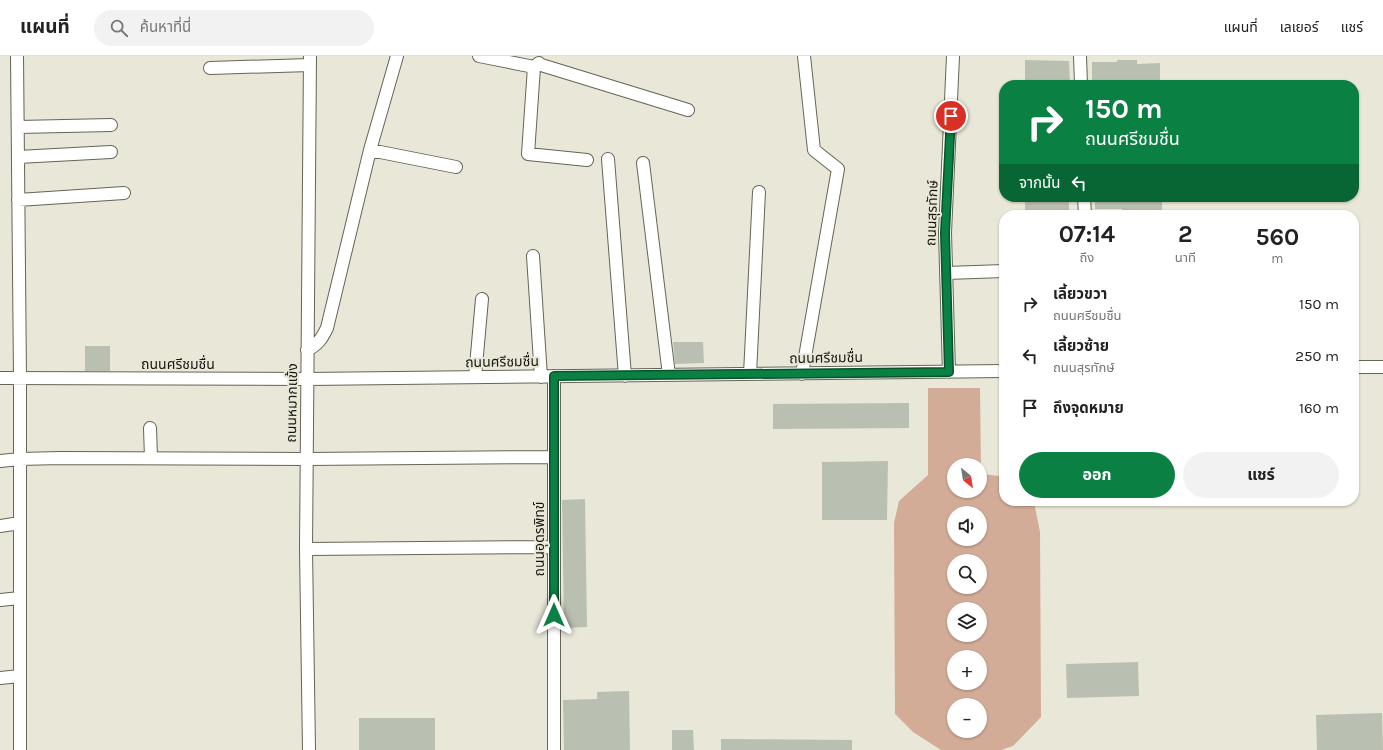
<!DOCTYPE html>
<html lang="th">
<meta charset="utf-8">
<style>
:root{--surface:#fff;--page:#f2f2f2;--text:#222;--muted:#767676;--line:#e0e0e0;--accent:#0b8043}
body{margin:0;font-family:Karla,"Noto Sans Thai",sans-serif;background:var(--page);color:var(--text);height:100vh;display:flex;flex-direction:column;font-size:15px;white-space:nowrap}
*{box-sizing:border-box;margin:0}
p{font-size:13px;color:var(--muted)}
.icon{flex:none;width:22px;height:22px;fill:none;stroke:currentColor;stroke-width:2;stroke-linecap:round;stroke-linejoin:round}
.map{position:relative;flex:1;overflow:hidden}
.sheet{position:absolute;left:999px;top:154px;width:360px;height:296px;display:flex;flex-direction:column;background:var(--surface);border-radius:16px;box-shadow:0 1px 3px #0004}
.sheet>*{flex:none}
.banner{position:absolute;left:999px;top:24px;width:360px;height:122px;border-radius:16px;box-shadow:0 1px 3px #0004;background:#0b8043;color:#fff;overflow:hidden}
.needle{width:26px;rotate:150deg}
.buttons{position:absolute;left:947px;top:402px;display:grid;gap:8px}
.buttons a{display:grid;place-items:center;width:40px;height:40px;border-radius:50%;background:var(--surface);box-shadow:0 1px 3px #0004;font-size:20px}
.pin{position:absolute;display:grid;place-items:center;width:34px;height:34px;color:#fff;margin:-17px;border:2px solid #fff;border-radius:50%;box-shadow:0 1px 4px #0007}
.me{position:absolute;width:44px;margin:-22px;rotate:0deg;stroke-linejoin:round;filter:drop-shadow(0 0 3px #0008)}
.turn{display:flex;align-items:center;gap:14px;height:84px;padding:0 20px;font-size:18px}
.turn .icon{width:52px;height:52px;stroke-width:2.5}
.turn b{display:block;font-size:28px;line-height:34px}
.then{display:flex;align-items:center;height:38px;padding:0 20px;background:#0003;gap:8px;font-size:15px}
.eta{display:flex;justify-content:space-evenly;align-items:center;height:68px;text-align:center}
.eta b{font-size:24px;font-weight:700;line-height:28px}
.cta{display:flex;gap:8px;margin-top:auto;padding:8px 20px}
.cta a{flex:1;height:46px;border-radius:24px;background:var(--accent);color:#fff;font-size:16px;font-weight:700;line-height:46px;text-align:center}
.cta a+a{background:var(--page);color:var(--text)}
ul{padding:0;list-style:none}
li{display:flex;align-items:center;gap:12px;height:52px;padding:0 20px}
li div{flex:1}
li b{display:block;font-size:15px}
li em{font-style:normal}
header{display:flex;align-items:center;gap:24px;box-sizing:border-box;height:56px;padding:0 20px;background:var(--surface);border-bottom:1px solid var(--line)}
header strong{font-size:19px}
nav{display:flex;gap:22px;margin-inline-start:auto;font-size:14px}
.search{width:280px;height:36px;background:var(--page);display:flex;align-items:center;gap:10px;box-sizing:border-box;padding:0 14px;border-radius:22px;color:var(--muted);font-size:15px}
.map>svg:first-child{display:block}
</style>
<header>
<strong>แผนที่</strong>
<div class="search"><svg class="icon" aria-label="search" viewBox="0 0 24 24"><circle cx="10" cy="10" r="6"/><path d="M15 15l6 6"/></svg>ค้นหาที่นี่</div>
<nav><a>แผนที่</a><a>เลเยอร์</a><a>แชร์</a></nav>
</header>
<div class="map">
<svg width="1383" height="694" viewBox="0 0 1383 694">
<rect width="100%" height="100%" fill="#e9e7d7"/>
<path fill="#d2ac97" fill-rule="evenodd" d="M928 332H980L981 418 999 420 1004 422V445H1033L1034 446 1040 476 1041 661 1013 690 1001 694H941L913 676 895 658 894 467 899 445 928 419ZM954 409H980V435H954ZM954 457H980V483H954ZM954 505H980V531H954ZM954 553H980V579H954ZM954 601H980V627H954ZM954 649H980V675H954Z"/>
<path fill="#bac0b1" d="M1025 4 1069 5 1070 29H1025Z
M1117 4H1137V8L1160 7V29H1092V6H1117Z
M1025 141H1069V156L1025 155Z
M1095 141H1162V159H1122V153H1095Z
M673 286H703L704 307 675 308Z
M85 290H110V315H85Z
M909 347V372L773 373V348Z
M888 405 887 464H822V406Z
M585 443 587 571 564 572 562 444Z
M1138 606 1139 640 1067 642 1066 608Z
M629 635 630 694H564L563 644 597 643V636Z
M1382 657 1383 694H1317L1316 659Z
M359 662H435V694H359Z
M672 674H693L694 694H672Z
M721 683 852 684V694H721Z"/>
<g fill="none" stroke-linecap="round" stroke-linejoin="round">
<defs>
<path id="minor" d="M17 0 20 322V694
M479 0 534 11 539 7
M1080 0 1081 29
M538 8 688 54
M534 11 528 98 587 104
M210 12 310 9
M18 71 111 69
M370 94 456 111
M18 101 111 96
M608 103 625 320
M643 107 669 319
M1084 141 1085 159
M18 144 124 137
M533 200 541 321
M946 217 1004 215
M307 294C318 289 322 282 327 272L370 94 397 0
M1354 311H1383
M949 316 945 177 953 0
M750 318 759 136
M802 318 838 113 814 94 804 0
M475 321 482 243
M0 322 307 323 1004 315
M150 372 151 402
M0 405 20 403 60 402 306 403 554 401
M0 470 20 467
M306 493 554 491
M0 544 20 542
M0 622 20 620
M309 694 306 493 310 0
M554 694V320"/>
</defs>
<use href="#minor" stroke="#666456" stroke-width="14"/>
<use href="#minor" stroke="#fff" stroke-width="12"/>
</g>
<g fill="none" stroke-linecap="round" stroke-linejoin="round">
<defs>
<path id="route" d="M554 559V320L949 316 945 177 951 60"/>
</defs>
<use href="#route" stroke="#07532c" stroke-width="10"/>
<use href="#route" stroke="#0b8043" stroke-width="7"/>
</g>
<g text-anchor="middle" dominant-baseline="central" stroke-width="4" stroke-linejoin="round" paint-order="stroke">
<g font-size="14" fill="#171611" stroke="#e9e7d7">
<text transform="translate(932 157) rotate(-88)">ถนนสุรทักษ์</text>
<text transform="translate(826 302) rotate(-1)">ถนนศรีชมชื่น</text>
<text transform="translate(502 306) rotate(-1)">ถนนศรีชมชื่น</text>
<text x="178" y="308">ถนนศรีชมชื่น</text>
<text transform="translate(292 347) rotate(-89)">ถนนหมากแข้ง</text>
<text transform="translate(539 483) rotate(-90)">ถนนอุดรพิทข์</text>
</g>
</g>
</svg>
<div class="buttons">
<a><svg class="needle" viewBox="-14 -14 28 28"><path d="M0-13l5 13h-10z" fill="#e53935"/><path d="M0 13l5-13h-10z" fill="#767676"/></svg></a>
<a><svg class="icon" aria-label="sound" viewBox="0 0 24 24"><path d="M4 9h4l5-4v14l-5-4H4zM17 9q2 3 0 6"/></svg></a>
<a><svg class="icon" aria-label="search" viewBox="0 0 24 24"><circle cx="10" cy="10" r="6"/><path d="M15 15l6 6"/></svg></a>
<a><svg class="icon" aria-label="layers" viewBox="0 0 24 24"><path d="M12 4l9 5-9 5-9-5zM3 14l9 5 9-5"/></svg></a>
<a>+</a>
<a>−</a>
</div>
<div class="pin" style="left:951px;top:60px;background:#d93025"><svg class="icon" aria-label="arrive" viewBox="0 0 24 24"><path d="M6 21V4h12l-3 4 3 4H6"/></svg></div>
<svg class="me" style="left:554px;top:559px" viewBox="-20 -20 40 40"><path d="M0-17L14 15 0 8-14 15z" fill="#0b8043" stroke="#fff" stroke-width="4"/></svg>
<div class="banner">
<div class="turn"><svg class="icon" aria-label="right" viewBox="0 0 24 24"><path d="M7 20v-9h11M14 6l5 5-5 5"/></svg><div><b>150 m</b>ถนนศรีชมชื่น</div></div>
<div class="then">จากนั้น<svg class="icon" aria-label="left" viewBox="0 0 24 24"><path d="M17 20v-9H6M10 6l-5 5 5 5"/></svg></div>
</div>
<section class="sheet">
<div class="eta">
<div><b>07:14</b><p>ถึง</p></div>
<div><b>2</b><p>นาที</p></div>
<div><b>560</b><p>m</p></div>
</div>
<ul>
<li><svg class="icon" aria-label="right" viewBox="0 0 24 24"><path d="M7 20v-9h11M14 6l5 5-5 5"/></svg><div><b>เลี้ยวขวา</b><p>ถนนศรีชมชื่น</p></div><em>150 m</em></li>
<li><svg class="icon" aria-label="left" viewBox="0 0 24 24"><path d="M17 20v-9H6M10 6l-5 5 5 5"/></svg><div><b>เลี้ยวซ้าย</b><p>ถนนสุรทักษ์</p></div><em>250 m</em></li>
<li><svg class="icon" aria-label="arrive" viewBox="0 0 24 24"><path d="M6 21V4h12l-3 4 3 4H6"/></svg><div><b>ถึงจุดหมาย</b></div><em>160 m</em></li>
</ul>
<div class="cta"><a>ออก</a><a>แชร์</a></div>
</section>
</div>
